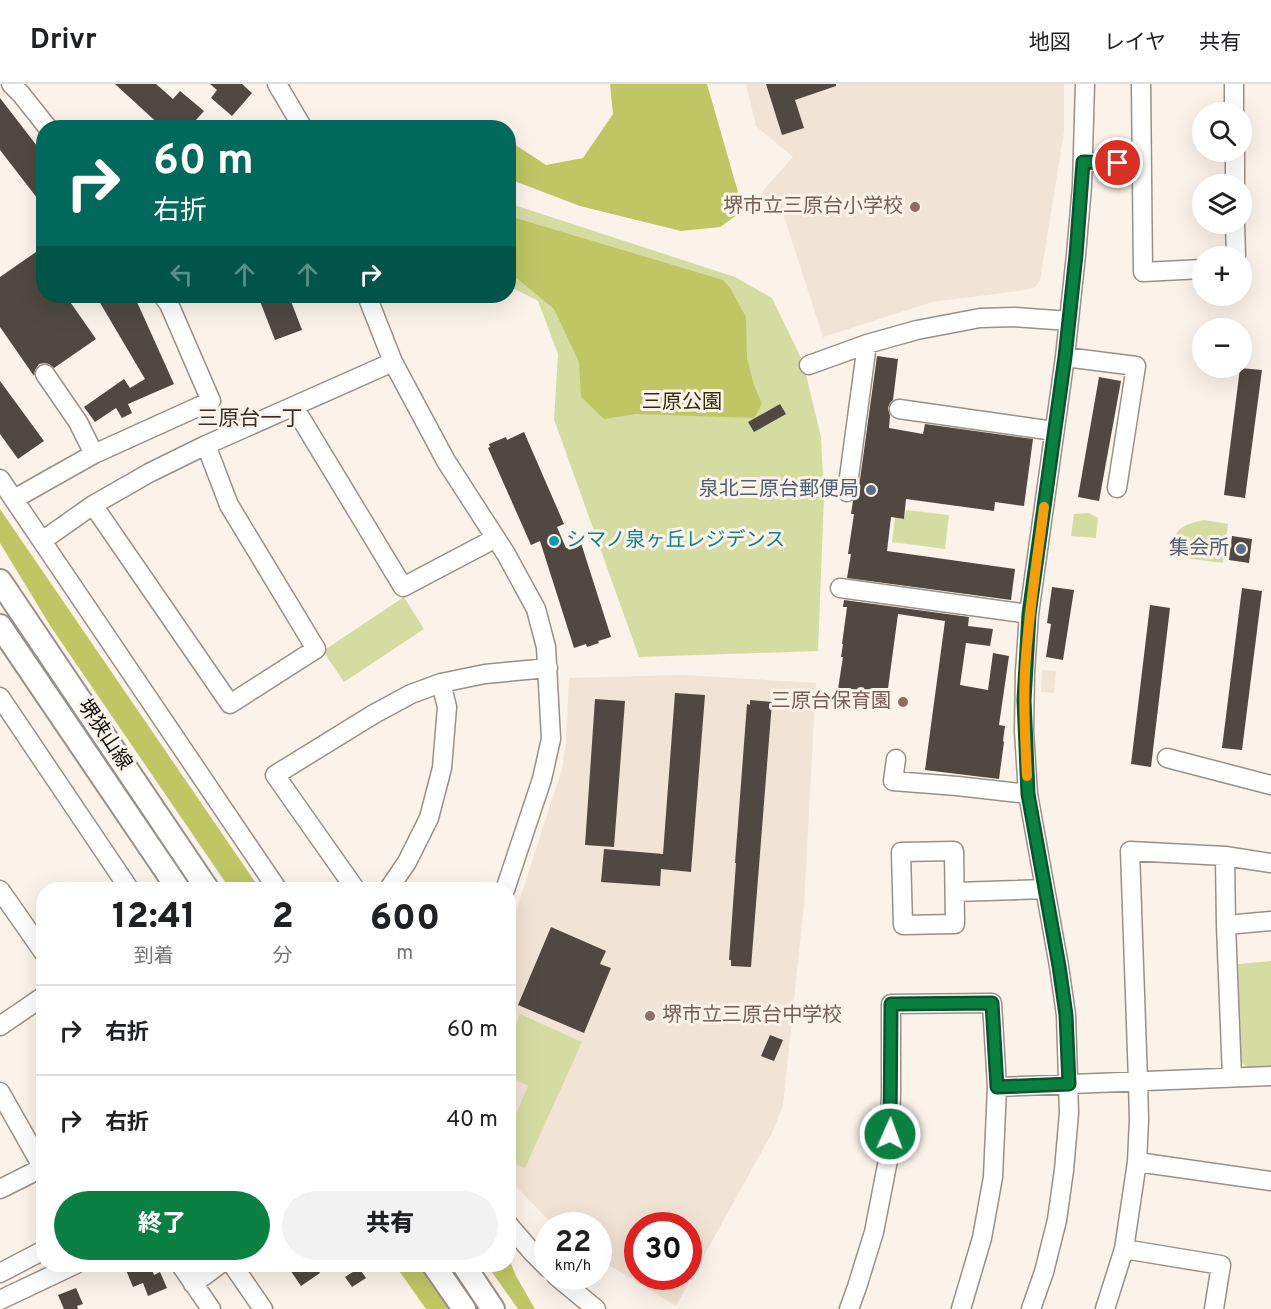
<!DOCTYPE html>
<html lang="ja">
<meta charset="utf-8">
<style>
:root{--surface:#fff;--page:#f2f2f2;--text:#202124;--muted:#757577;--line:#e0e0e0;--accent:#0b8043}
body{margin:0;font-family:Overpass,"Noto Sans JP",sans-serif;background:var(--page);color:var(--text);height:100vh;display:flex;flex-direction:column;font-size:22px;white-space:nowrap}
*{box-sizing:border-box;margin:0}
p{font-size:20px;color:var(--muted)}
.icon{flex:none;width:33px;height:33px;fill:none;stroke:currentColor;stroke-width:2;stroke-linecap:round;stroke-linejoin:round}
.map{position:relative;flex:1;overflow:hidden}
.panel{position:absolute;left:36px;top:798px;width:480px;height:390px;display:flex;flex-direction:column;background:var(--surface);border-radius:24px;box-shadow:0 6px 24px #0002}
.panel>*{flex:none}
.hud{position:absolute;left:36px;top:36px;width:480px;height:183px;border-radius:24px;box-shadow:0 6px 24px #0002;background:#00695c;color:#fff;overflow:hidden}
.fabs{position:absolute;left:1192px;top:18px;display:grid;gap:12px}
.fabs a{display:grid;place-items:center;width:60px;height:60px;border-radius:50%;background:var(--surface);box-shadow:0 6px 24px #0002;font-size:30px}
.speed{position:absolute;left:534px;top:1128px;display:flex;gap:12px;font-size:30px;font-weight:700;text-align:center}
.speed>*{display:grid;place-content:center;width:78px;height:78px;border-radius:50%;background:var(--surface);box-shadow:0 6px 24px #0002;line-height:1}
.speed small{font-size:15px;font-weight:400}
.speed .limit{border:9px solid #d22;background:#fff;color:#111}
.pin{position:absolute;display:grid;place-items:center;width:51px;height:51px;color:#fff;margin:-26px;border:3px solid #fff;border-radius:50%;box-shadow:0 2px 6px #0007}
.me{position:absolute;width:66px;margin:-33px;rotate:2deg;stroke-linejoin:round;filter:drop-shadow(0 0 4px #0008)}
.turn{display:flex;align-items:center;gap:21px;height:126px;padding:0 18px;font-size:27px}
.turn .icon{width:78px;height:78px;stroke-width:2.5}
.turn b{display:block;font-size:42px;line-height:51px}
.lanes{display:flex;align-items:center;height:57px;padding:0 18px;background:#0003;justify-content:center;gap:30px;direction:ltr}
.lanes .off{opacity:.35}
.eta{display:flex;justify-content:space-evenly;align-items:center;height:102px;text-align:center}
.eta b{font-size:36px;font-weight:800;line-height:42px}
.button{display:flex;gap:12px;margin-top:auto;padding:12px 18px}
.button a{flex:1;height:69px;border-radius:36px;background:var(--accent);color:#fff;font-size:24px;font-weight:800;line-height:69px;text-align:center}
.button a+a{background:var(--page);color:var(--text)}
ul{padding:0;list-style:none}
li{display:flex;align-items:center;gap:18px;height:90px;padding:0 18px;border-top:2px solid var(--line)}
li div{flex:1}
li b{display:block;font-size:22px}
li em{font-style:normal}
header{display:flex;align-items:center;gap:36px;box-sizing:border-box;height:84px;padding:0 30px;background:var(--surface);border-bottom:2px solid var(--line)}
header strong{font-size:28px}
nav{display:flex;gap:33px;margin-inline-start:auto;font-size:21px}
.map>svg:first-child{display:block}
</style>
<header>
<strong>Drivr</strong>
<nav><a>地図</a><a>レイヤ</a><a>共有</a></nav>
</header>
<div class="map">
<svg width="1271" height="1225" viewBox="0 0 1271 1225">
<rect width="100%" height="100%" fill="#fbf2e9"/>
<path fill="#f1e3d5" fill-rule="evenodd" d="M746 0H1064V48L1040 196 1035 203 1025 206 932 218 823 253 783 129 762 108 793 73 756 42Z
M1042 586 1056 587 1054 609 1041 608Z
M684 591 816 599 804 820 783 1021 773 1047 676 1222 599 1175 598 1142 553 1141 509 1095V843L516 827 562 685 566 657 569 594ZM638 1142H688V1192H638Z"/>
<path fill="#d5dca2" d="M508 119 735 193 772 214 803 278 821 353 824 413 818 567 639 573 554 335 558 270 538 217 509 202Z
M906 426 949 431 945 465 892 458 895 434 904 435Z
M1089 429 1098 434 1096 454 1071 452 1074 430Z
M1204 436 1228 440 1223 479 1176 473C1170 447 1180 441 1204 436Z
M404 513 424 545 344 598 323 567Z
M1271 877V984C1259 984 1245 988 1240 975L1238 880Z
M520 930 582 958 525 1084 508 1077 509 1046 528 1002 509 992V956Z"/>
<path fill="#bec764" d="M610 0H707L740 115 737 131 720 143 681 147 580 122 509 95V58H511L546 81 583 74 613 30Z
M509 132 723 196 730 204 746 233 747 275 754 301 762 320 754 334 636 330 604 335 581 313 579 278 554 225 519 196 509 190Z
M0 425 260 805H230L51 543 0 459Z
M509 1175 516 1192 535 1225H518L487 1181 508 1180Z
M395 1181H420L450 1225H426Z"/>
<path fill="#504841" d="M115 0H156L173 15 180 7 204 27 196 36 203 44H163Z
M210 0H242L252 9 232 32 211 14 217 6Z
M766 0H836V2L795 16 804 44 782 51Z
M0 14 44 71V123L0 66Z
M36 168 44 178V212H66L96 255 54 284 49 280 44 279 39 280 35 286 34 292 0 243V193Z
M96 212H131L137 218 174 300 128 320 132 329 122 334 116 324 95 338 84 323 124 295 130 304 145 295Z
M258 212H289L302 246 275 256Z
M877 272 898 275 893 316 890 319 888 324 890 332 889 344 923 350 925 340 1033 355 1024 422 995 418 994 427 906 415 904 435 891 433 887 467 1015 485 1011 516 847 494 851 470H848L854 430H851L853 417 856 414 858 410Z
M1240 284 1262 286 1245 414 1224 411Z
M1099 293 1121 297 1099 417 1078 413Z
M0 297 44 357 18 375 0 350Z
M780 320 786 330 754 348 748 338Z
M524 348 564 440 557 443 566 464 581 459 611 553 598 557 599 559 587 563 586 560 574 564 540 457 531 461 488 364 490 363 489 360 506 353 507 356Z
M1232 452 1252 455 1249 479 1229 476Z
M1052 503 1074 506 1063 576 1046 573 1051 540 1047 539Z
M1242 504 1262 507 1242 666 1222 664Z
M844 516 969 533 968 542 993 545 990 562 966 559 960 601 988 606 993 569 1009 572 999 641 1005 642 1003 657 1004 658 999 695 925 686 945 537 898 530 887 612 838 605 843 573H841L843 560H842L847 523H843Z
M1150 521 1170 524 1151 683 1131 680Z
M675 609 705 611 691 788 661 785 660 802 601 798 604 765 663 770Z
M595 615 625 617 614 763 585 761Z
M750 616 772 618 751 883 731 882V876H729L736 779H735L747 620 750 621Z
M551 843 606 867 600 880 611 884 584 949 518 921Z
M770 951 783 956 774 977 761 972Z
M139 1180H150L154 1191 160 1188 167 1204 148 1212 143 1199 133 1203 126 1186Z
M286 1180H314L320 1189 301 1202Z
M359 1184 366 1194 352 1203 345 1193Z
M76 1204 83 1220 77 1222 78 1225H64L58 1211Z"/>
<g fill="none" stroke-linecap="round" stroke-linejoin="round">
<defs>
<path id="minor" d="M11 0 21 10 48 44
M277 0 303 44
M1141 0 1143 188 1203 185
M1234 0V28
M1235 68V100
M1083 78 1141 79
M1235 140 1236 172
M367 212 393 278 446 377 506 470 536 525 546 563 551 655 542 695 505 806
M1065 273 1136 282 1117 404
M809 281 867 260
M45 290 78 338 94 370
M294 323 403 503 496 454
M899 325 1054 347
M0 395 278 806
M847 408 867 260 917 246 980 234 1014 233 1069 237
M14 415 94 370 211 317 169 220 163 212
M93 421 230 620 316 565 229 421 206 361
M42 457 93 421 149 389 206 361 393 278
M840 504 1029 530
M0 613 130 806
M1167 674 1271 701
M896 675 893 697 957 702 1028 710
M954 767 955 840 903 841 901 768Z
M1225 772 1226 841 1232 993
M0 806 44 869
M356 806 275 691 374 630 411 610 441 599 485 590 548 584
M388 806 407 778 429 734 442 684 447 623 441 599
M955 808 1045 805
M1226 841 1271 837
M0 942 44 912
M997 1003 1271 992
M0 1008 43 1084
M1137 1078 1271 1097
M0 1105 44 1083
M508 1140 532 1168 548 1184
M1124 1165 1221 1181 1214 1225
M180 1180 211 1225
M232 1180 263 1225
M0 1189 44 1166
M556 1192 596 1225
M193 1200 220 1180
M0 1216 76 1180
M849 1225 857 1203 874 1148 889 1071 891 1009V920L992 919 997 1003 993 1093 982 1154 961 1225
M1031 1225 1044 1188 1057 1136 1064 1086 1069 1029 1066 931 1059 882 1028 710 1024 647 1025 588 1029 530 1065 273 1076 171 1082 102 1085 0
M1105 1225 1124 1165 1137 1078 1139 1036 1138 997 1130 767 1225 772 1271 779"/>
<path id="major" d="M0 497 208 806
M0 542 179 806
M433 1180 464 1225
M463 1180 493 1225"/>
</defs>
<use href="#minor" stroke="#999088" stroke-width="21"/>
<use href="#major" stroke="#999088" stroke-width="26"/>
<use href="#minor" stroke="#fff" stroke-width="18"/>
<use href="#major" stroke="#fff" stroke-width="22"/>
</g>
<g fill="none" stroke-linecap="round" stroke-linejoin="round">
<defs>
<path id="route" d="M890 1050 891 920 992 919 997 1003 1069 1000 1066 931 1059 882 1028 710 1024 616 1029 530 1065 273 1076 171 1083 78 1118 79"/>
</defs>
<use href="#route" stroke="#07532c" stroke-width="15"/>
<use href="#route" stroke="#0b8043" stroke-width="10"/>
<path stroke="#f59e0b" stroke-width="10" d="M1027 692C1025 657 1023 622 1025 587 1028 532 1037 478 1044 423"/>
</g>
<g fill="#8d6e63" stroke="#fbf2e9" stroke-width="2">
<circle cx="915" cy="123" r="6"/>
<circle cx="903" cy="618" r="6"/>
<circle cx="650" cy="932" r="6"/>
</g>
<g fill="#5c6f8a" stroke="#fbf2e9" stroke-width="2">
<circle cx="871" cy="406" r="6"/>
<circle cx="1241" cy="465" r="6"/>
</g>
<circle fill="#0f9aa8" stroke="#fbf2e9" stroke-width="2" cx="554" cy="457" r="6"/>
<g text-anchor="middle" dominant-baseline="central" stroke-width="6" stroke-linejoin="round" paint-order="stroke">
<g font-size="20" fill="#785e54" stroke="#fbf2e9" text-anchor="end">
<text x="903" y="123">堺市立三原台小学校</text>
<text x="891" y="618">三原台保育園</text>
<text x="662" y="932" text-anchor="start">堺市立三原台中学校</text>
</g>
<g font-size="20" fill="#2d3005" stroke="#fbf2e9">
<text x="682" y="319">三原公園</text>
</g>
<g font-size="20" fill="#4e5e75" stroke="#fbf2e9" text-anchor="end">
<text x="859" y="406">泉北三原台郵便局</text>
<text x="1229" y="465">集会所</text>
</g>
<g font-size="20" fill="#0d838f" stroke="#fbf2e9" text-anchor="start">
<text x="566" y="457">シマノ泉ヶ丘レジデンス</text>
</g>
<g font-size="20" fill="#110e0b" stroke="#fbf2e9">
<text transform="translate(104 651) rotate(56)">堺狭山線</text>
</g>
<g font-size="21" fill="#373029" stroke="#fbf2e9">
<text x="250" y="335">三原台一丁</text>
</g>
</g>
</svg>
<div class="fabs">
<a><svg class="icon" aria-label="search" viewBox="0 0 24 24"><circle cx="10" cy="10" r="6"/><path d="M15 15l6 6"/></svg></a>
<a><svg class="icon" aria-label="layers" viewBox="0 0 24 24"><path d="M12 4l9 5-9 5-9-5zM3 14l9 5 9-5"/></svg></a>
<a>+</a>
<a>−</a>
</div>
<div class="speed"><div>22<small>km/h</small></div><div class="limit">30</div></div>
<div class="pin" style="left:1118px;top:79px;background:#d93025"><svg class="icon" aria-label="arrive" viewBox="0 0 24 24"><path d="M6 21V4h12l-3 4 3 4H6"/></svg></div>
<svg class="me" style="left:890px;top:1050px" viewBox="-20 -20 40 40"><circle r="17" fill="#0b8043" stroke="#fff" stroke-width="3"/><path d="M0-11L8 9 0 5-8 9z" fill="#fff"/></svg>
<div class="hud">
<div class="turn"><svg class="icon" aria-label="right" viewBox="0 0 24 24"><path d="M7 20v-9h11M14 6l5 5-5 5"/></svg><div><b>60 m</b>右折</div></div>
<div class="lanes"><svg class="icon off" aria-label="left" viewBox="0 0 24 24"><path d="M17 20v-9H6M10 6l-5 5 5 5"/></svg><svg class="icon off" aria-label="ahead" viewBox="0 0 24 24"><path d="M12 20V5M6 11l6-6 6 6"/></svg><svg class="icon off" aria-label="ahead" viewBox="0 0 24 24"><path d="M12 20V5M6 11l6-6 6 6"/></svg><svg class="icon" aria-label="right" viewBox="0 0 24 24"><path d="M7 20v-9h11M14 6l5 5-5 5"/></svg></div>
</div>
<section class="panel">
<div class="eta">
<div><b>12:41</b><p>到着</p></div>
<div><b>2</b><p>分</p></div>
<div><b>600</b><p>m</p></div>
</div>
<ul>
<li><svg class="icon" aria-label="right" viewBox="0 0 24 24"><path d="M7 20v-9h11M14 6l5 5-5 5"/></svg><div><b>右折</b></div><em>60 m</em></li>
<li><svg class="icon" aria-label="right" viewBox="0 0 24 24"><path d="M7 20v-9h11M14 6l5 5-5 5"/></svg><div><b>右折</b></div><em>40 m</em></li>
</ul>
<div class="button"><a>終了</a><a>共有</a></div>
</section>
</div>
